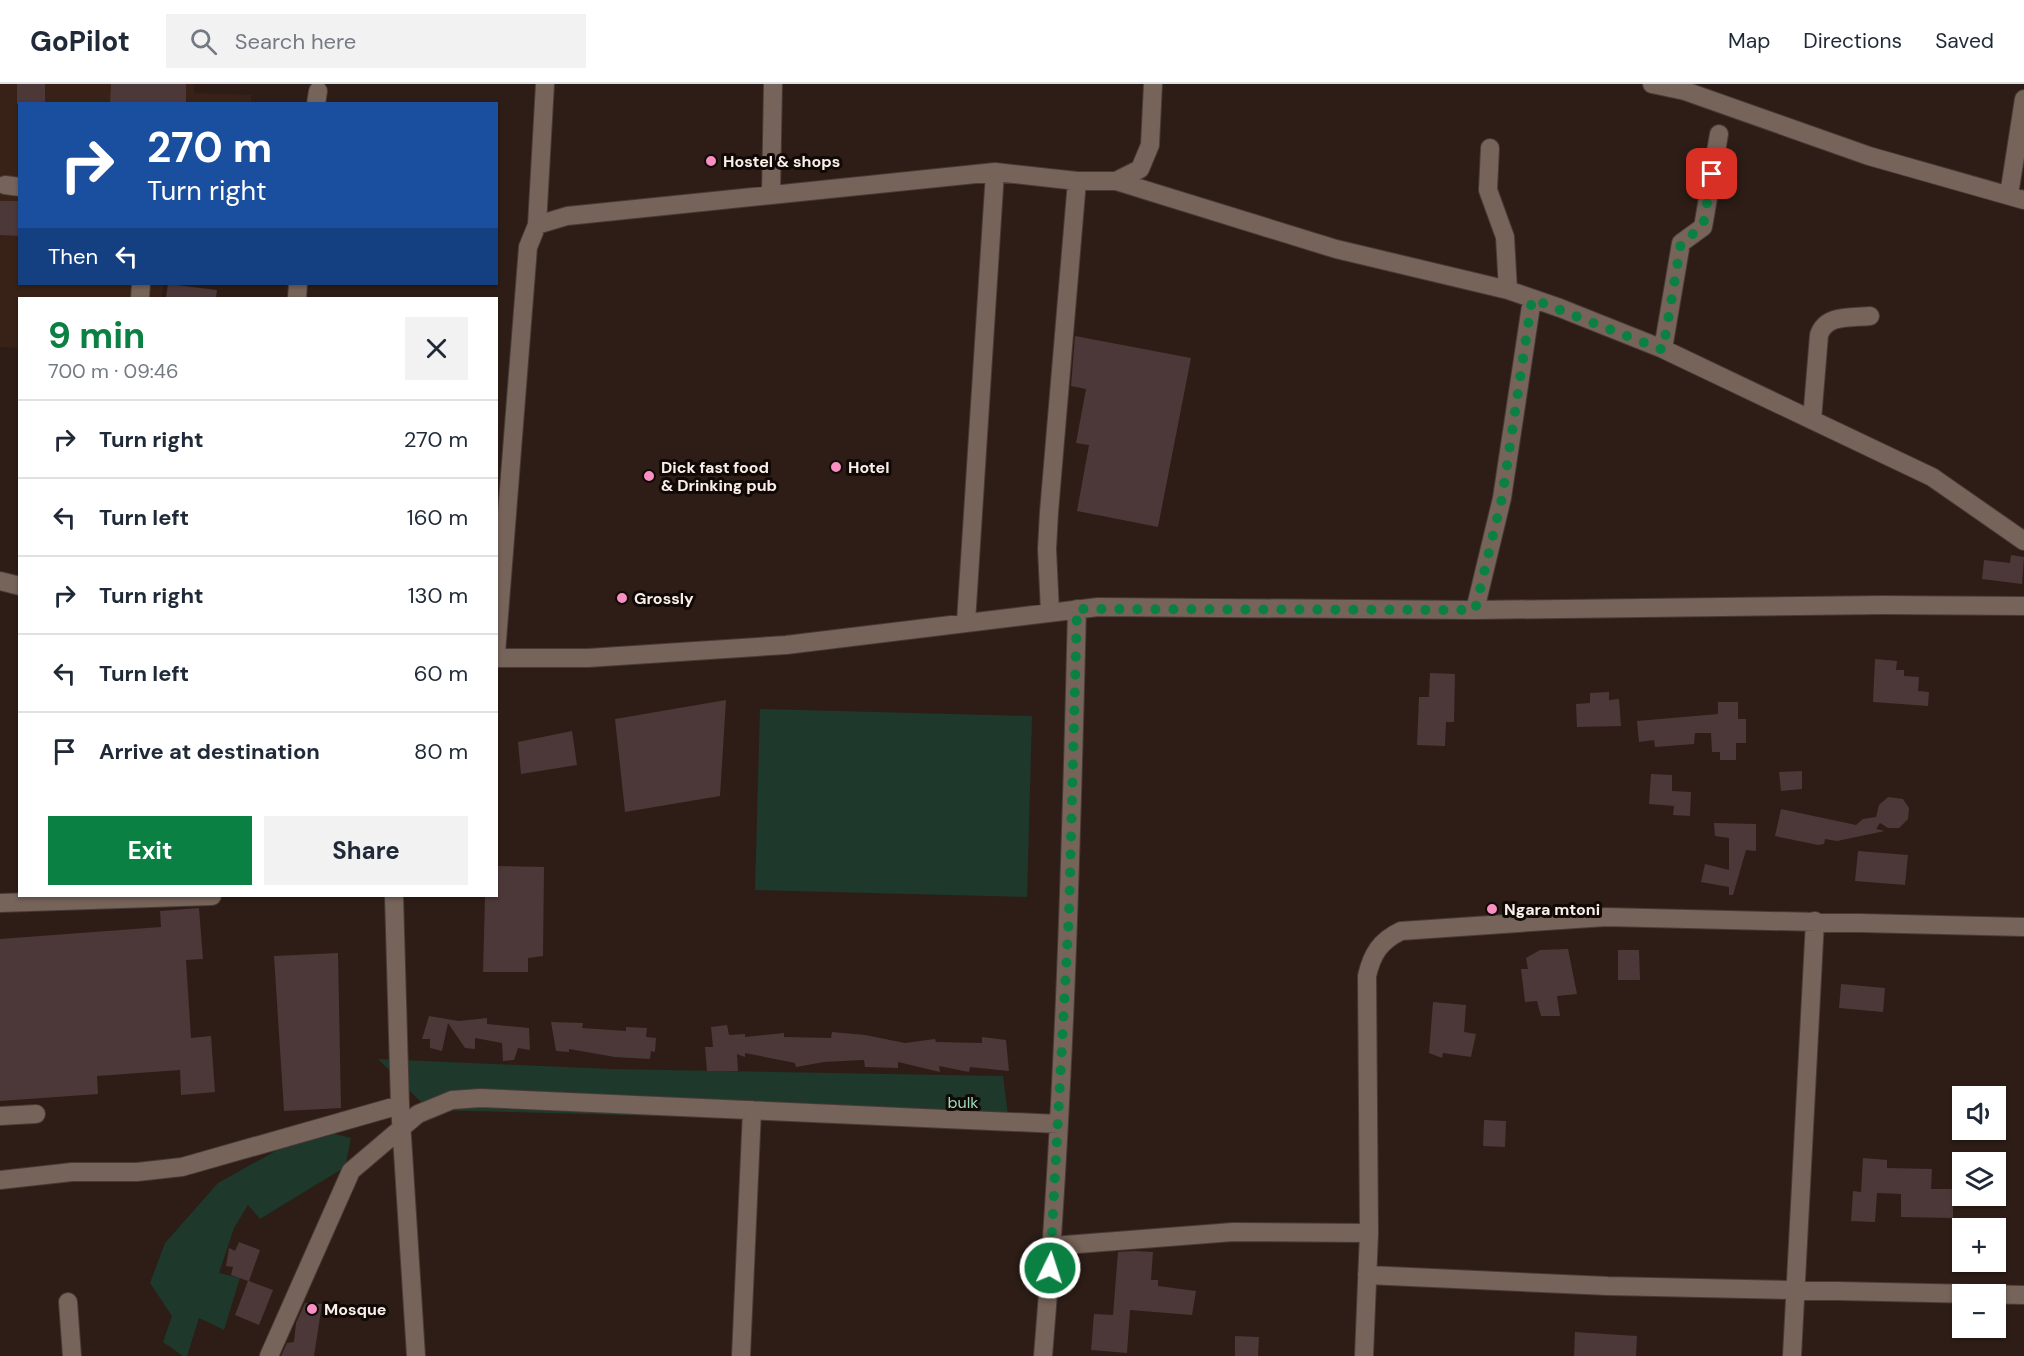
<!DOCTYPE html>
<meta charset="utf-8">
<style>
:root{--surface:#fff;--page:#f2f2f3;--text:#1f2937;--muted:#747a83;--line:#e0e1e3;--accent:#0b8043}
body{margin:0;font-family:"DM Sans",sans-serif;background:var(--page);color:var(--text);height:100vh;display:flex;flex-direction:column;font-size:22px;white-space:nowrap}
*{box-sizing:border-box;margin:0}
p{font-size:20px;color:var(--muted)}
.icon{flex:none;width:33px;height:33px;fill:none;stroke:currentColor;stroke-width:2;stroke-linecap:round;stroke-linejoin:round}
.map{position:relative;flex:1;overflow:hidden}
.sheet{position:absolute;left:18px;top:213px;width:480px;height:600px;display:flex;flex-direction:column;background:var(--surface);border-radius:0px;box-shadow:0 2px 4px #0004}
.sheet>*{flex:none}
.guide{position:absolute;left:18px;top:18px;width:480px;height:183px;border-radius:0px;box-shadow:0 2px 4px #0004;background:#1a4fa0;color:#fff;overflow:hidden}
.tools{position:absolute;left:1952px;top:1002px;display:grid;gap:12px}
.tools a{display:grid;place-items:center;width:54px;height:54px;border-radius:0px;background:var(--surface);box-shadow:0 2px 4px #0004;font-size:30px}
.pin{position:absolute;display:grid;place-items:center;width:51px;height:51px;color:#fff;margin:-26px;border-radius:12px;box-shadow:0 3px 9px #0006}
.me{position:absolute;width:66px;margin:-33px;rotate:4deg;stroke-linejoin:round;filter:drop-shadow(0 0 4px #0008)}
.turn{display:flex;align-items:center;gap:21px;height:126px;padding:0 30px;font-size:27px}
.turn .icon{width:78px;height:78px;stroke-width:2.5}
.turn b{display:block;font-size:42px;line-height:51px}
.then{display:flex;align-items:center;height:57px;padding:0 30px;background:#0003;gap:12px;font-size:22px}
.round{display:grid;place-items:center;flex:none;width:63px;height:63px;border-radius:0px;background:var(--page)}
.summary{display:flex;align-items:center;justify-content:space-between;height:102px;padding:0 30px}
h1{font-size:36px;font-weight:700;line-height:45px;color:var(--accent)}
.cta{display:flex;gap:12px;margin-top:auto;padding:12px 30px}
.cta a{flex:1;height:69px;border-radius:0px;background:var(--accent);color:#fff;font-size:24px;font-weight:700;line-height:69px;text-align:center}
.cta a+a{background:var(--page);color:var(--text)}
ul{padding:0;list-style:none}
li{display:flex;align-items:center;gap:18px;height:78px;padding:0 30px;border-top:2px solid var(--line)}
li div{flex:1}
li b{display:block;font-size:22px}
li em{font-style:normal}
header{display:flex;align-items:center;gap:36px;box-sizing:border-box;height:84px;padding:0 30px;background:var(--surface);border-bottom:2px solid var(--line)}
header strong{font-size:28px}
nav{display:flex;gap:33px;margin-inline-start:auto;font-size:21px}
.search{width:420px;height:54px;background:var(--page);display:flex;align-items:center;gap:15px;box-sizing:border-box;padding:0 21px;border-radius:0px;color:var(--muted);font-size:22px}
.map>svg:first-child{display:block}
</style>
<header>
<strong>GoPilot</strong>
<div class="search"><svg class="icon" aria-label="search" viewBox="0 0 24 24"><circle cx="10" cy="10" r="6"/><path d="M15 15l6 6"/></svg>Search here</div>
<nav><a>Map</a><a>Directions</a><a>Saved</a></nav>
</header>
<div class="map">
<svg width="2024" height="1272" viewBox="0 0 2024 1272">
<rect width="100%" height="100%" fill="#2d1d16"/>
<path fill="#382217" d="M0 0H194V9L251 11V20H20V200H163L162 214H20L19 264 0 263Z"/>
<path fill="#1e382b" d="M760 625 1032 632 1027 813 755 806Z
M378 975 612 985 1003 992 1010 1047 701 1033 429 1026Z
M315 1045 351 1054 345 1083 260 1135 248 1121 234 1144 219 1189 240 1194 224 1246 199 1234 187 1272H183L163 1258 172 1232 150 1199 165 1159 218 1099Z"/>
<path fill="#4c3838" d="M17 0H45V20H17Z
M111 0H186V20H110Z
M0 117H20V152L0 151Z
M168 200 217 206 216 214H166Z
M1075 252 1191 274 1158 443 1077 427 1089 361 1076 359 1086 305 1071 302Z
M2011 471 2024 473 2022 500 1982 495 1984 476 2010 479Z
M1875 575 1897 577 1896 586H1904V592L1919 593 1918 607 1929 608 1928 622 1873 618Z
M1430 589 1455 590 1454 638H1446L1445 662 1417 661 1419 613H1429Z
M1609 608V616L1619 615 1621 642 1577 643 1576 620 1590 619V609Z
M726 616 720 712 625 728 615 635Z
M1718 618H1738V635H1746V659H1736V676H1720V668H1712L1711 649H1695L1694 660 1655 663 1654 656 1639 658 1637 637 1718 630Z
M572 647 577 681 521 690 518 658Z
M1802 687V705L1781 707 1779 688Z
M1651 690 1672 691V707L1691 708 1690 732 1673 731 1674 722 1649 720Z
M1888 713 1903 715 1909 724 1908 735 1899 744H1888L1880 739 1876 745 1885 747 1837 757 1825 755 1824 760 1818 761 1775 752 1781 725 1856 741 1863 735 1876 733 1879 721Z
M1714 739 1756 740V767L1746 766 1733 811H1729V803L1701 798 1705 780 1729 786V754L1715 752Z
M1858 767 1908 771 1905 801 1855 797Z
M496 782 544 783 543 872 528 874V888H483L485 812H496Z
M199 824 203 875 186 876 191 954 211 952 215 1008 181 1011 180 986 97 992 98 1010 0 1017V855L161 843 160 827Z
M1568 865 1577 910 1557 912 1560 932H1541L1537 917 1525 918 1521 885H1528L1526 874 1540 866Z
M1618 866H1639L1640 896H1618Z
M338 869 341 1024 284 1027 274 872Z
M1841 900 1885 904 1883 928 1839 924Z
M1433 918 1466 921 1464 948 1476 950 1471 973 1443 969 1442 974 1429 969Z
M429 932 459 937 487 934V940L529 944 530 966 518 964 514 976 503 977 502 959 475 954V965L465 964 448 939 442 967 430 964V955H422Z
M551 938 583 939 582 944 626 947V943L647 944 646 953 656 954 655 968 651 967 650 975 615 973 569 965V968L556 967Z
M727 941 729 951 745 950V953L784 949V953L831 954 832 948 865 951 905 959 935 955 936 958 982 959V953L1006 956 1009 987 970 983 969 988 939 982 940 988 898 978V984L865 983 864 976 824 978 796 983 795 979 745 969V973L737 970 738 987H707L705 963H713L711 943Z
M1484 1036 1506 1037 1505 1063 1483 1062Z
M1863 1074 1887 1076V1084L1932 1085 1931 1105H1953V1134L1901 1133V1110L1877 1109 1875 1138 1851 1137 1853 1107 1861 1108Z
M239 1158 260 1166 249 1197 273 1206 259 1241 235 1231 248 1197 231 1191 233 1183 226 1182 229 1164 235 1167Z
M1135 1167 1153 1168 1151 1196H1158V1202L1196 1207 1192 1231 1130 1226 1127 1269 1091 1266 1094 1230 1113 1231 1118 1168Z
M305 1219 322 1220 314 1272H281L287 1259 294 1258 296 1239Z
M1575 1248 1637 1252 1636 1272H1574Z
M1235 1252 1259 1253 1258 1272H1235Z"/>
<g fill="none" stroke-linecap="round" stroke-linejoin="round">
<defs>
<path id="minor" d="M1652 0 1685 7 1869 72 2024 116
M316 20 318 7
M1490 64 1488 106 1505 153 1508 206
M1116 97 1336 165 1508 206 1560 224 1663 265 1932 393 2024 457
M5 101 20 103
M771 110 773 0
M2009 111 2024 15
M537 141 545 0
M140 214 141 200
M297 214 298 200
M1663 265 1681 159 1703 143 1719 50
M1812 336 1819 251C1826 230 1851 234 1870 232
M0 497 20 502
M1475 526 1502 414 1532 215
M1050 528 1047 465 1049 428 1077 97
M966 538 995 88
M496 569 528 163 537 141 567 132 995 88 1077 97H1116L1140 85 1150 61 1153 0
M496 574H588L786 561 1098 523 1475 526 1882 521 2024 522
M394 812 400 1021 416 1272
M0 819 212 812
M0 1032 36 1030
M0 1096 72 1088H137L182 1083 400 1021
M1052 1162 1233 1148 1369 1149
M1367 1191 1608 1202 2024 1211
M68 1218 72 1272
M269 1272 351 1087 418 1030 452 1016 480 1014 1059 1040
M741 1272 752 1026
M1043 1272C1064 1023 1071 774 1077 525
M1364 1272 1369 1149 1367 892C1372 870 1380 857 1401 847L1606 833 2024 843
M1792 1272 1815 837"/>
</defs>
<use href="#minor" stroke="#473a35" stroke-width="20"/>
<use href="#minor" stroke="#766359" stroke-width="18"/>
</g>
<g fill="none" stroke-linecap="round" stroke-linejoin="round">
<path stroke="#0b8043" stroke-width="10" stroke-dasharray="0 18" d="M1050 1184 1069 830 1077 525 1475 526 1502 414 1532 215 1663 266 1681 159 1703 142 1712 90"/>
</g>
<g fill="#fb8fc4" stroke="#100906" stroke-width="2">
<circle cx="711" cy="77" r="6"/>
<circle cx="836" cy="383" r="6"/>
<circle cx="649" cy="392" r="6"/>
<circle cx="622" cy="514" r="6"/>
<circle cx="1492" cy="825" r="6"/>
<circle cx="312" cy="1225" r="6"/>
</g>
<g text-anchor="middle" dominant-baseline="central" stroke-width="6" stroke-linejoin="round" paint-order="stroke">
<g font-size="16" font-weight="bold" fill="#f9eee8" stroke="#100906" text-anchor="start">
<text x="723" y="77">Hostel &amp; shops</text>
<text x="661" y="383">Dick fast food<tspan x="661" dy="18">&amp; Drinking pub</tspan></text>
<text x="848" y="383">Hotel</text>
<text x="634" y="514">Grossly</text>
<text x="1504" y="825">Ngara mtoni</text>
<text x="324" y="1225">Mosque</text>
</g>
<g font-size="16" fill="#9cdabb" stroke="#100906">
<text x="963" y="1018">bulk</text>
</g>
</g>
</svg>
<div class="tools">
<a><svg class="icon" aria-label="sound" viewBox="0 0 24 24"><path d="M4 9h4l5-4v14l-5-4H4zM17 9q2 3 0 6"/></svg></a>
<a><svg class="icon" aria-label="layers" viewBox="0 0 24 24"><path d="M12 4l9 5-9 5-9-5zM3 14l9 5 9-5"/></svg></a>
<a>+</a>
<a>−</a>
</div>
<div class="pin" style="left:1712px;top:90px;background:#d93025"><svg class="icon" aria-label="arrive" viewBox="0 0 24 24"><path d="M6 21V4h12l-3 4 3 4H6"/></svg></div>
<svg class="me" style="left:1050px;top:1184px" viewBox="-20 -20 40 40"><circle r="17" fill="#0b8043" stroke="#fff" stroke-width="3"/><path d="M0-11L8 9 0 5-8 9z" fill="#fff"/></svg>
<div class="guide">
<div class="turn"><svg class="icon" aria-label="right" viewBox="0 0 24 24"><path d="M7 20v-9h11M14 6l5 5-5 5"/></svg><div><b>270 m</b>Turn right</div></div>
<div class="then">Then<svg class="icon" aria-label="left" viewBox="0 0 24 24"><path d="M17 20v-9H6M10 6l-5 5 5 5"/></svg></div>
</div>
<section class="sheet">
<div class="summary"><div><h1>9 min</h1><p>700 m · 09:46</p></div><a class="round"><svg class="icon" aria-label="close" viewBox="0 0 24 24"><path d="M6 6l12 12M18 6L6 18"/></svg></a></div>
<ul>
<li><svg class="icon" aria-label="right" viewBox="0 0 24 24"><path d="M7 20v-9h11M14 6l5 5-5 5"/></svg><div><b>Turn right</b></div><em>270 m</em></li>
<li><svg class="icon" aria-label="left" viewBox="0 0 24 24"><path d="M17 20v-9H6M10 6l-5 5 5 5"/></svg><div><b>Turn left</b></div><em>160 m</em></li>
<li><svg class="icon" aria-label="right" viewBox="0 0 24 24"><path d="M7 20v-9h11M14 6l5 5-5 5"/></svg><div><b>Turn right</b></div><em>130 m</em></li>
<li><svg class="icon" aria-label="left" viewBox="0 0 24 24"><path d="M17 20v-9H6M10 6l-5 5 5 5"/></svg><div><b>Turn left</b></div><em>60 m</em></li>
<li><svg class="icon" aria-label="arrive" viewBox="0 0 24 24"><path d="M6 21V4h12l-3 4 3 4H6"/></svg><div><b>Arrive at destination</b></div><em>80 m</em></li>
</ul>
<div class="cta"><a>Exit</a><a>Share</a></div>
</section>
</div>
